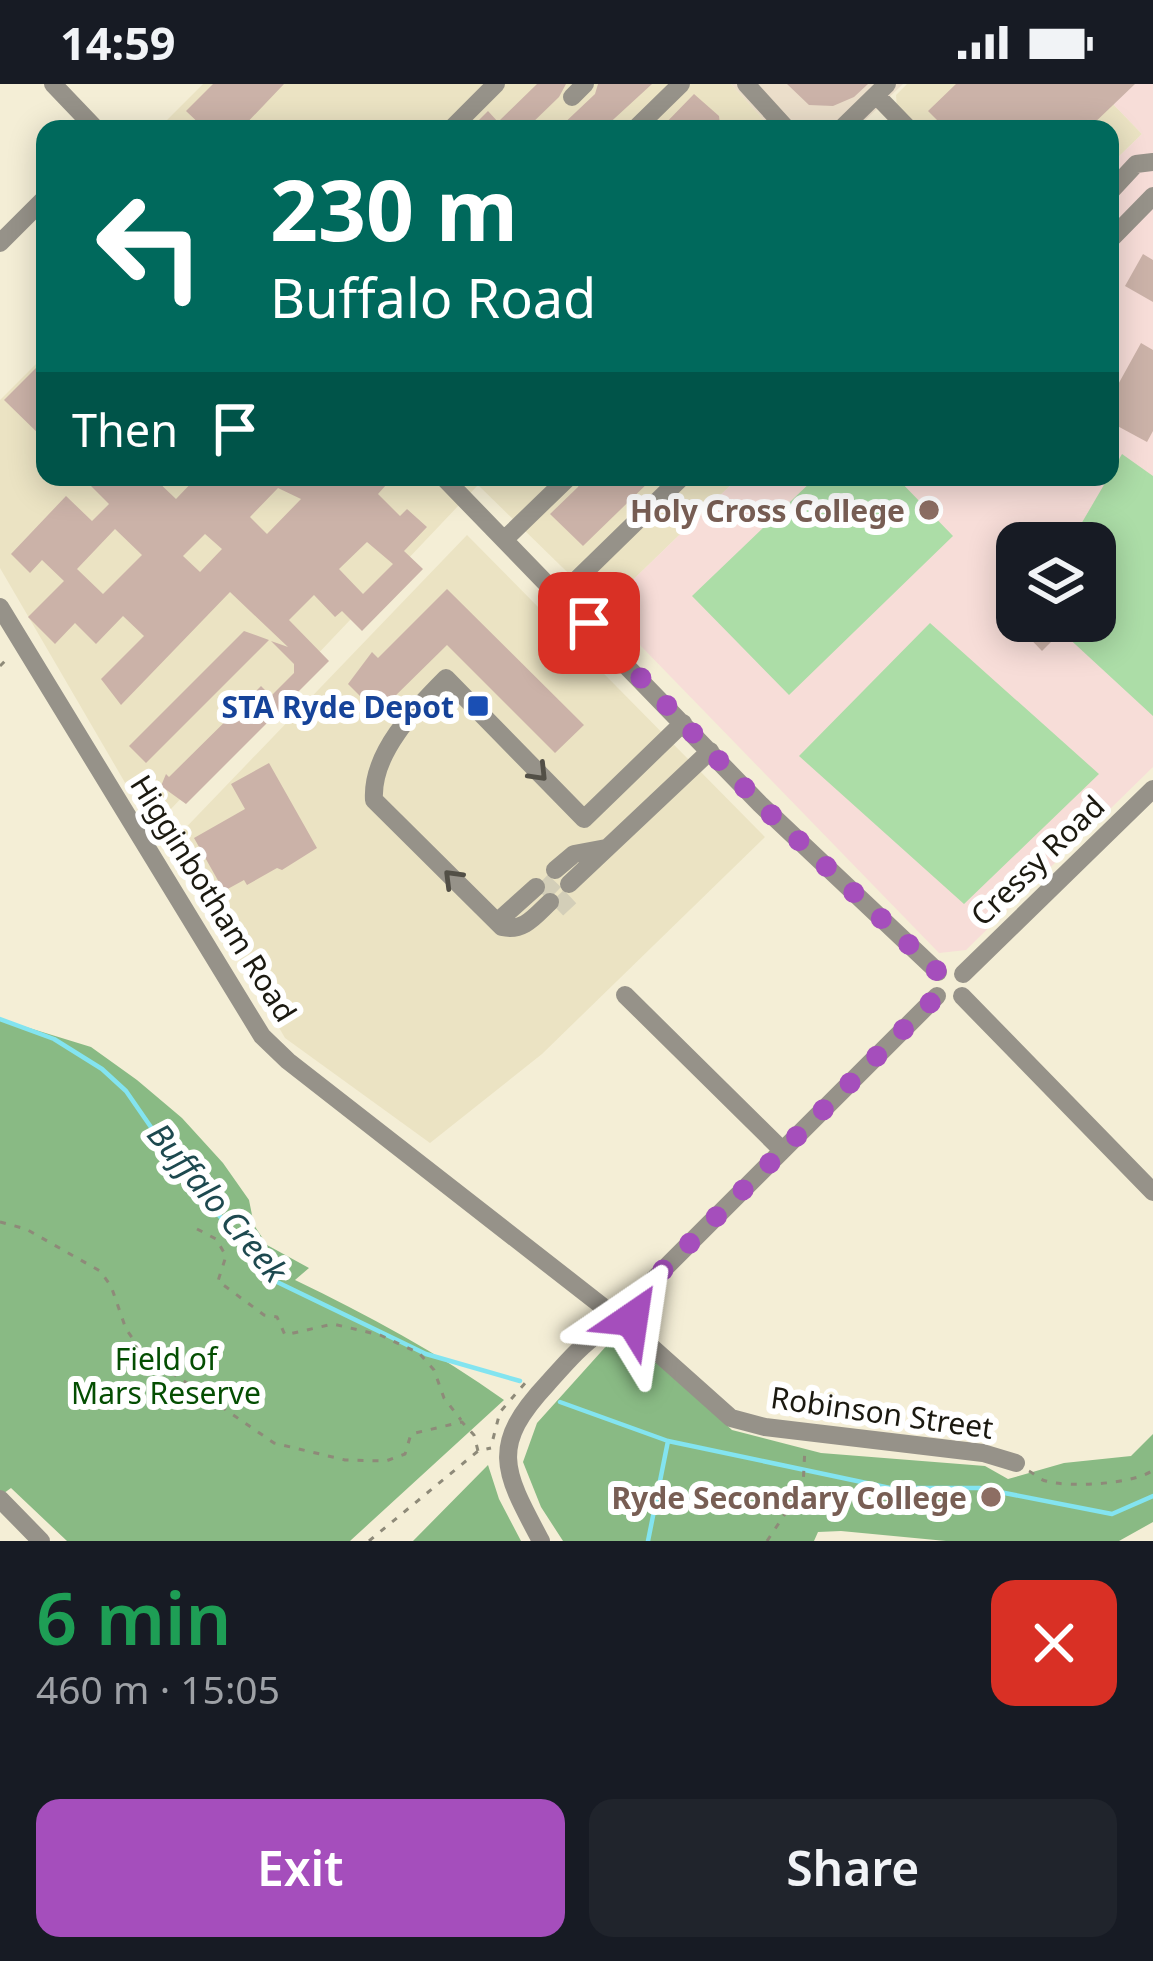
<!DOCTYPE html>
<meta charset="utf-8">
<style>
:root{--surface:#171b24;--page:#20242c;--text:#f1f3f6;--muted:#9ea1a6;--accent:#a54ebc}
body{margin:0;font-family:"Noto Sans",sans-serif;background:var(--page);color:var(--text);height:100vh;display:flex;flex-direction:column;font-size:45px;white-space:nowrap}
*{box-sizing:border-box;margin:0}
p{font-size:39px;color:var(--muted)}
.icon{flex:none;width:66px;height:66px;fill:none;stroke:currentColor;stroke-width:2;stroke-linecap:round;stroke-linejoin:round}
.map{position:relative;height:1457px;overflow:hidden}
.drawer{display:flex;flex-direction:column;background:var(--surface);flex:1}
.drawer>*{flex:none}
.banner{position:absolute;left:36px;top:36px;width:1083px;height:366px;border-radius:24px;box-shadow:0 6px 30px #0003;background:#00695c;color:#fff;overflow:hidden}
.controls{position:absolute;left:996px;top:438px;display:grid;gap:24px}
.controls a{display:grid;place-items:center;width:120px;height:120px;border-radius:24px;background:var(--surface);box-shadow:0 6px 30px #0003;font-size:60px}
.pin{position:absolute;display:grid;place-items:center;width:102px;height:102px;color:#fff;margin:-51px;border-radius:24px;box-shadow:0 6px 18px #0006}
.me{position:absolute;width:132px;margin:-66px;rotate:32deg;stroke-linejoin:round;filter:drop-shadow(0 0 9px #0008)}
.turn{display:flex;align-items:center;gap:42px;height:252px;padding:0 36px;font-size:54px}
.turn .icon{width:156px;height:156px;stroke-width:2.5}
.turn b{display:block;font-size:84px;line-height:102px}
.then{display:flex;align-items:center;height:114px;padding:0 36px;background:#0003;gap:24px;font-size:45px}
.round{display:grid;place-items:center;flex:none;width:126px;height:126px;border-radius:24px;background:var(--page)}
.overview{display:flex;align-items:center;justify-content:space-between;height:204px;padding:0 36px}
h1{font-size:72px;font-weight:600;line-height:90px;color:#1e9e55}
.action{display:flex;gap:24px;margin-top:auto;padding:24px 36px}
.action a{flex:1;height:138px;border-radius:24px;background:var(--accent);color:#fff;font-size:48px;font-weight:600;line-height:138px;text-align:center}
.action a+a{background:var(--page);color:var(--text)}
.status{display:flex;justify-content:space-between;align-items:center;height:84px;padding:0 60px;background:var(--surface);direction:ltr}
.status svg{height:33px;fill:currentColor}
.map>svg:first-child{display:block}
</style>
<div class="status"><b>14:59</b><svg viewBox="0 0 49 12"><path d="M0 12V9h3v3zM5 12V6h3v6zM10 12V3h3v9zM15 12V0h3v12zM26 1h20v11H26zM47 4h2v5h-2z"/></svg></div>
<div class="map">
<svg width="1153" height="1457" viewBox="0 0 1153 1457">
<rect width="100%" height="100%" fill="#f4eed6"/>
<path fill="#ebdeca" d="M731 0H903L856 45H772Z"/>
<path fill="#ebe3c3" d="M203 0H731L772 45H158Z
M907 0H1111L1114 21 1142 50 1110 81V45H919L897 25 896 11Z
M45 271V393H739L604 524 478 401 152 745 0 484V316Z
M467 451 765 753 542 970 430 1059 285 954 172 758Z"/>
<path fill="#f7ddd8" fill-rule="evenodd" d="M1135 0H1153V683L966 866 939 869 604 524 739 393H1110V81L1142 50 1113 20ZM1017 459H1095V537H1017Z"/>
<path fill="#acdda7" d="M1122 370 1153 392V632L1050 537H1095V459H1070Z
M816 393H896L953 452 789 611 692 512Z
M930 539 1099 690 964 820 799 672Z"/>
<path fill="#89ba84" d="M0 935 91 963 137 996 182 1034 223 1079 249 1116 254 1141 267 1161 309 1184 295 1196C368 1231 438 1269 504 1316L350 1457H67L11 1404 0 1412Z
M634 1256 732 1346 821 1369 985 1382 1008 1395 1064 1379 1131 1372 1153 1350V1438L1119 1457H946L841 1447 818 1448 814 1457H563L541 1423 523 1378 537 1339 609 1259Z
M488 1381 499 1415 521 1457H413Z"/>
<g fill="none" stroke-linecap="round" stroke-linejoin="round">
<path stroke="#83e4f0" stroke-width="4.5" d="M0 935 54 955 102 985 126 1007 182 1088 275 1197 426 1270 520 1297
M560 1318 668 1357 890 1404H979L1112 1430 1153 1412
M648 1457 668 1357"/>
</g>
<path fill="#cbb2a8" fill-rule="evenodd" d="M213 0H284L241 45H205L186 27Z
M537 0H566L559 13 526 45H470L488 27 498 38Z
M598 0H652L603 45H558L595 10Z
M787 0H868L854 13 833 22 809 21Z
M956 0H1135L1088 45H946L928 27Z
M694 10 719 32 720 40 715 45H660Z
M1143 170 1153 176V218L1125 202Z
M1141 259 1153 266V347L1147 358 1110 338V315Z
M45 275V356L4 316Z
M82 393H153L176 415 197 393H377L386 401 378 410 400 432 407 425 427 443 404 467 423 485 362 547 342 527 335 533 314 511 289 536 329 577 186 720 161 702 166 690 169 693 261 602 271 612 294 589V580L271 557 288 563 230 508 121 621 101 595 144 552 123 532 96 560 75 539 55 560 28 533 64 497 42 476 30 489 11 470 66 412 92 437 109 420ZM278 404 301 415 267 450 250 433ZM115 445 142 471 103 510 77 485ZM205 450 222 465 200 488 183 472ZM367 458 393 480 363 510 339 485Z
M582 393H654L583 462 550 430 578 403Z
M447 505 584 641 555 669 447 561 388 619 393 623 382 634 348 600 372 568 378 574Z
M1013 537H1045L1058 551 1042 567Z
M244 547 269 556 146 679 129 662Z
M269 679 317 764 282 786 277 784 247 801 244 796 224 807 194 754 245 725 231 700Z"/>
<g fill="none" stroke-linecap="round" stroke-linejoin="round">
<path stroke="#d3ceb8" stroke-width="18" stroke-dasharray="18 9" stroke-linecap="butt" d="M542 810 560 791
M557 825 576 807"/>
<path stroke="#8e8a79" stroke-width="3" stroke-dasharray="6 9" stroke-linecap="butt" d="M0 582 10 572
M0 1138 26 1145 100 1187 111 1202 126 1245 143 1269 274 1359 345 1376 386 1377 405 1370 411 1350 462 1338 474 1351 478 1367
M197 1145 216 1155 226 1172 218 1197 264 1231 277 1233 285 1251 333 1240 380 1251 419 1269 434 1286 444 1314 461 1336
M493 1355 500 1328 526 1298
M1029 1387C1035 1390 1040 1396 1046 1397 1069 1404 1136 1400 1153 1386
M369 1457 478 1367 491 1364
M767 1457 803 1403 805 1363"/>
<path stroke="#969289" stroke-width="18" d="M53 0 96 45
M746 0 787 45
M876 11 909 45
M572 13 585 0
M451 45 496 0
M635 45 681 0
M841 45 887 0
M1110 108 1136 80 1153 78
M1110 156 1153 112
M0 159 45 114
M443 393 760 720 938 888
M505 455 569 393
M561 511 682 393
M0 523 262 952 288 977 602 1222
M555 786 574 770 606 764
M569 800 710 667
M550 818C535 832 524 848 502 843L374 716C371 669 415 625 446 594L584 735 683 639
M497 838 536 803
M963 890 1153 705
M625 911 781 1065
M962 912 1153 1108
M627 1222 937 912
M629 1243 731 1334 765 1343 983 1369 1016 1379
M0 1415 41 1457
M541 1457C503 1386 489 1362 548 1299 565 1280 581 1261 602 1247"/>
</g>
<defs><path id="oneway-chevron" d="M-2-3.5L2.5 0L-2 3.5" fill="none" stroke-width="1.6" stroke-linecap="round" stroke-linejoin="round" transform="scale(3)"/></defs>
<g stroke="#524f46">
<use href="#oneway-chevron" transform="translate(539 689) rotate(46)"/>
<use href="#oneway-chevron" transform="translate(452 794) rotate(-135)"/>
</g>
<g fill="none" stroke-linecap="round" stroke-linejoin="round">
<path stroke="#a54ebc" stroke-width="21" stroke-dasharray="0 37.8" d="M589 539 760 720 938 888 933 897 937 912 627 1222 632 1235"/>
</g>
<g fill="#8d6e63" stroke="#fff" stroke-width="4.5">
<circle cx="929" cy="426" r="12"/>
<circle cx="991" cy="1413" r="12"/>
</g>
<rect fill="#1a4fb4" stroke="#fff" stroke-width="4.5" x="466" y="610" width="24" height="24" rx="6"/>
<g text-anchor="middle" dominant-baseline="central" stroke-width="12" stroke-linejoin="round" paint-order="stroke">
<g font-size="30" font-weight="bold" fill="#785e54" stroke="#fff" text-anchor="end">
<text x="905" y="426">Holy Cross College</text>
<text x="967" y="1413">Ryde Secondary College</text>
</g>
<g font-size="30" font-weight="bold" fill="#164399" stroke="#fff" text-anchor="end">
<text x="454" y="622">STA Ryde Depot</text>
</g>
<g font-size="30" fill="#1b1910" stroke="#fff">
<text transform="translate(1037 776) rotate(-44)">Cressy Road</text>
<text transform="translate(214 814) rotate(58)">Higginbotham Road</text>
<text transform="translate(882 1328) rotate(8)">Robinson Street</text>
</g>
<g font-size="30" fill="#044e02" stroke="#fff">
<text x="166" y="1274">Field of<tspan x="166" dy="34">Mars Reserve</tspan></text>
</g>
<g font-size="33" font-style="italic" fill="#1d494f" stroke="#fff">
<text transform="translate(218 1118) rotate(50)">Buffalo Creek</text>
</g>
</g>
</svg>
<div class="controls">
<a><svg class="icon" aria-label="layers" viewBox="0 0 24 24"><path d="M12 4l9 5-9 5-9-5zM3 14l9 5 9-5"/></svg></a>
</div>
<div class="pin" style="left:589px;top:539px;background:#d93025"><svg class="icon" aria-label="arrive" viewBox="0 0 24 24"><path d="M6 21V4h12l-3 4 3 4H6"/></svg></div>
<svg class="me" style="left:632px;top:1235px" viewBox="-20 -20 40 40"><path d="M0-17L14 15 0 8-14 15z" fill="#a54ebc" stroke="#fff" stroke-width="4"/></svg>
<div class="banner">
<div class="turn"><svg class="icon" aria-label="left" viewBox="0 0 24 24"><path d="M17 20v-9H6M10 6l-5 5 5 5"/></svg><div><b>230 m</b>Buffalo Road</div></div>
<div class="then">Then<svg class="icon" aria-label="arrive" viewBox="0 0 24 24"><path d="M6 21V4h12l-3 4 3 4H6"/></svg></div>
</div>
</div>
<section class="drawer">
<div class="overview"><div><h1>6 min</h1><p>460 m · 15:05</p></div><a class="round" style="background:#d93025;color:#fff"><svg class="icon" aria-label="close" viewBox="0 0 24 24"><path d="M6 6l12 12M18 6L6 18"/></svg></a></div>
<div class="action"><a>Exit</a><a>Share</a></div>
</section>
